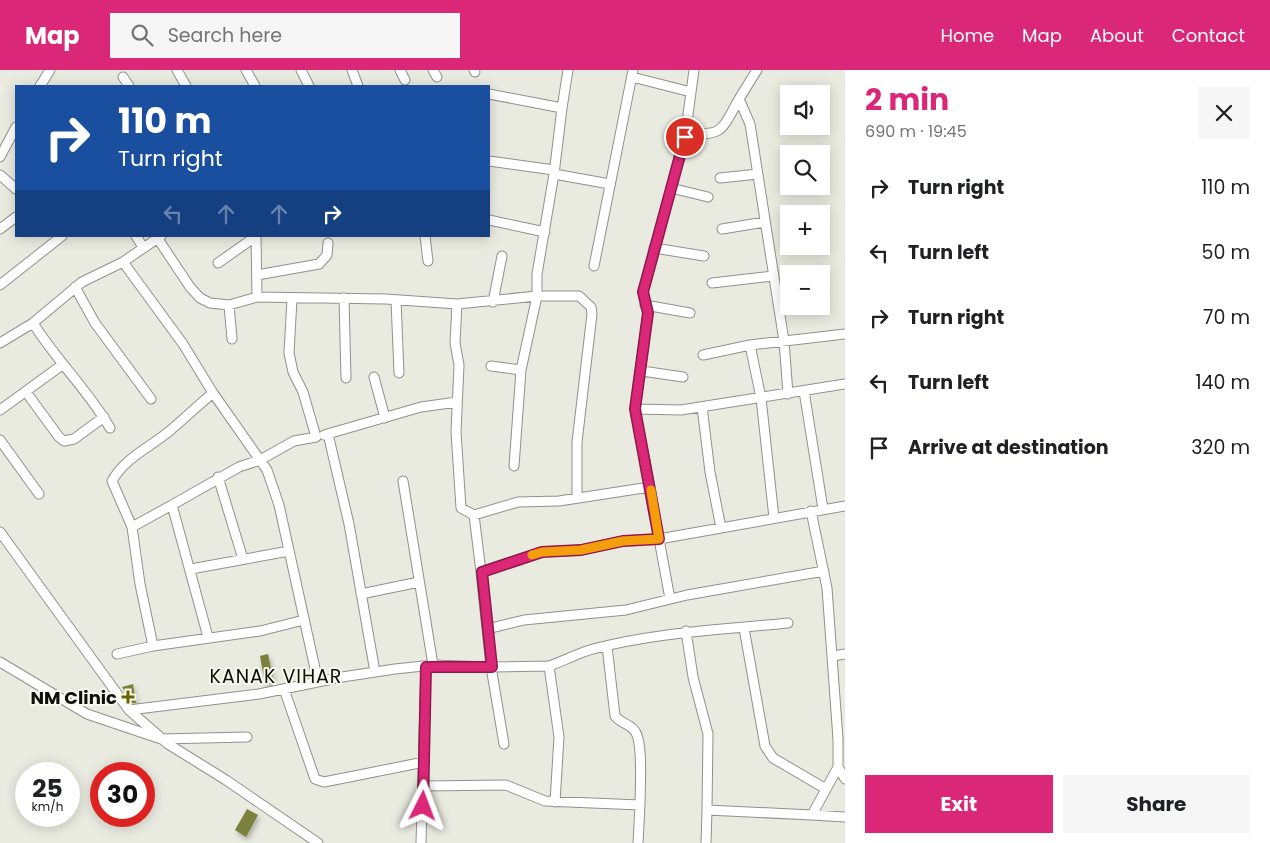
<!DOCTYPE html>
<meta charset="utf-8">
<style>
:root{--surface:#fff;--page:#f6f6f6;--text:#202124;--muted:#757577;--accent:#db2777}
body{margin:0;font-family:Poppins,sans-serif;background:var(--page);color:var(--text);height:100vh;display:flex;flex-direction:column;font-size:19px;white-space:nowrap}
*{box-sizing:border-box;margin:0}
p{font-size:16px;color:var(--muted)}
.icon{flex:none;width:28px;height:28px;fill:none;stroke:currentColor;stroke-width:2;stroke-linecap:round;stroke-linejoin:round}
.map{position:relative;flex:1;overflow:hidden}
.panel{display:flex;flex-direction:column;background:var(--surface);width:425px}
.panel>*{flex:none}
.banner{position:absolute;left:15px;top:15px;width:475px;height:152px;border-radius:0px;box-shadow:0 2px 12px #0003;background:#1a4fa0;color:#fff;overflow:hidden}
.controls{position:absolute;left:780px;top:15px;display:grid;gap:10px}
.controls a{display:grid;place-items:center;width:50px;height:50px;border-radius:0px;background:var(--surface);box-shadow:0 2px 12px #0003;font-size:25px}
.speed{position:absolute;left:15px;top:692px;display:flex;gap:10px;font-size:25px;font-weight:700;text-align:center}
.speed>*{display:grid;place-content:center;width:65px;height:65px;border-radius:50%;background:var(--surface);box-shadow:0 2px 12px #0003;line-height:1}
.speed small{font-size:12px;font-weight:400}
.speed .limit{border:8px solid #d22;background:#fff;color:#111}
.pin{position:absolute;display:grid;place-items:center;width:42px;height:42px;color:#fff;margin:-21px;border:2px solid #fff;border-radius:50%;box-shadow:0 1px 5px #0007}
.me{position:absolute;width:55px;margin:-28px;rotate:3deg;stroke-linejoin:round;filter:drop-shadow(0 0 4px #0008)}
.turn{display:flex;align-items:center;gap:18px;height:105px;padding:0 20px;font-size:22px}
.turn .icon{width:65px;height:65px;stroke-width:2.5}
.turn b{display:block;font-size:35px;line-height:42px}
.lanes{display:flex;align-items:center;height:48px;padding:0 20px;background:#0003;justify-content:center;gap:25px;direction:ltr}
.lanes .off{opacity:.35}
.round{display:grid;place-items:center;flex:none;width:52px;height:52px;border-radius:0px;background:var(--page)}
.head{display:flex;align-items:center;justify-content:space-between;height:85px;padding:0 20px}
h1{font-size:30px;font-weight:700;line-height:38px;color:var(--accent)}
.primary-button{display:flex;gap:10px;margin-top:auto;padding:10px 20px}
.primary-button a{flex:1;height:58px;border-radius:0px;background:var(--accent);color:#fff;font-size:20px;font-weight:700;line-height:58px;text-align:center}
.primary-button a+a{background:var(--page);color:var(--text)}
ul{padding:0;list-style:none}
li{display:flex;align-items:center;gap:15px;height:65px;padding:0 20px}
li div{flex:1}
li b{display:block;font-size:19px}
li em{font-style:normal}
header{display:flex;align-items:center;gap:30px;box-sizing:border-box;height:70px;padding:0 25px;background:var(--accent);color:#fff}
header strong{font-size:24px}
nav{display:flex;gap:28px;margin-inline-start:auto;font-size:18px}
.search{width:350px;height:45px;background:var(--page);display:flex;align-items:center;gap:12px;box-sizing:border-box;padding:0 18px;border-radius:0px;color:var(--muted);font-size:19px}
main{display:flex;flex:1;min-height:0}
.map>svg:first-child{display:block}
</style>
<header>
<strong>Map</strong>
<div class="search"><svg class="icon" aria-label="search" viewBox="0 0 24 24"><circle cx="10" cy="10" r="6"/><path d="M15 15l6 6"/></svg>Search here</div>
<nav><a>Home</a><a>Map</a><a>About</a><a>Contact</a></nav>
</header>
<main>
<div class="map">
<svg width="845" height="773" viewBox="0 0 845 773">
<defs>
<filter id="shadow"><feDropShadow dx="2" dy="3.5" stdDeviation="2.5" flood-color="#0004"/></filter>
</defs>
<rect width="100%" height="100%" fill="#eaebe0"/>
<path fill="#7b803d" filter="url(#shadow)" d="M268 584 274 613 265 614 260 586Z
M133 614 136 633H132L122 617Z
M247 739 258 745 246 767 235 760Z"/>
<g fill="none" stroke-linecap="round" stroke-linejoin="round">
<defs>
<path id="minor" d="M177 0 186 16
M246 0 255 16
M301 0 309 16
M352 0 358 16
M400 0 405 10
M433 0 437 7
M474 0 475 2
M757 0 739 29 750 54 784 271 788 324
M123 7 129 16
M632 7 691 22
M40 16 50 0
M489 24 562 38 568 0
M686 62C723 68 722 59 739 29
M0 87 16 57
M489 91 554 100
M554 104 610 114
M0 105 16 119
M720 108 758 104
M671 118 708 127
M489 150 545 162
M0 159 16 147
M722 159 765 152
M136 166 143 177
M161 166 123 192 183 274 213 323 267 400 279 435 318 612
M256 166 257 227
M425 166 428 191
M654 178 704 186
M218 193 255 167
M594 196 633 0
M257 205 319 194 327 185 328 173
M712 213 773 206
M0 215 62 166
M75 217 95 253 151 329
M344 228 346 308
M396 230 399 303
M493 232 502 186
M457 234 537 226H579L591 237 592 244 577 372V428
M229 235 232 269
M645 235 690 243
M33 253C56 290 88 320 110 358
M0 273 33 253 82 212 123 192
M703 285 750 275
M491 296 521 300
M642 301 683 307
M374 307 385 348
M804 321 823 439
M26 322 59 367 64 371 74 369 104 347
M213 323C197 336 183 350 167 363 148 378 124 389 112 411L132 457 140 514 153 576 260 561 304 550
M702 337 710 402 721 458
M635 339 681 340 845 314
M0 340 62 295
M328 364 349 454 375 602
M324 365 421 337 457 332
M0 370 39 424
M514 396 521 300 537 226V204L554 104 562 38
M218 407 243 489
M403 411 433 595
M650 417 635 339 648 243 643 222 685 67 694 0
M474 445 481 502
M774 448 761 328 750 275 845 264
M132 457 172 435
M0 462 129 640 168 674 226 710 318 773
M191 499 289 481
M361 524 419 512
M670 529 659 469 845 436
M744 558 765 676 773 688 826 719
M487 559 524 550 626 540 687 525 824 501
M686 561 693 607 708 664 707 740 812 745 838 697V669L827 518 811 441
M208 567 172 435 239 397 260 390 294 371 316 367 303 322 293 302 289 283 292 229
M607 576 615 646C621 654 632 654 636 663 643 675 640 720 640 735
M117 584 153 576
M833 586 845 584
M0 592 87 644 161 669 247 667
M284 619 315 709 324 712 424 692
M129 640 259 624 342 607 395 599 433 595 491 597 481 502 542 482 581 480 623 471 659 469 650 417 559 431 518 432 474 445 461 438 456 362 459 295 455 273 457 234 386 229 257 227 229 235 210 233 200 228 190 217 158 169
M504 674 491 597 549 596
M838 697 845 709
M424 716 506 715 545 731 640 735 638 773
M555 732 559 667 549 596C564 591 578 583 593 579 657 562 722 560 788 553
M812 745 845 747
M421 773 426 597
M706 773 707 740"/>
</defs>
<use href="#minor" stroke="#909288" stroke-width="11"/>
<use href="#minor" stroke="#fff" stroke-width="9"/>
</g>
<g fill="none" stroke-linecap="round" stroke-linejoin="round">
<defs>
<path id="route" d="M423 736 426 597H492L482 502 542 482 581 480 623 471 659 469 635 339 648 243 643 222 685 67"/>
</defs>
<use href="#route" stroke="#8e194d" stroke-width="12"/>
<use href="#route" stroke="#db2777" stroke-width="9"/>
<path stroke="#f59e0b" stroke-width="9" d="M532 485 542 482 581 480 623 471 659 469 651 420"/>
</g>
<path fill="#626501" stroke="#f7f9ed" stroke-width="2" d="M125.5 619.5h5v5h5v5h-5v5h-5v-5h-5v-5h5z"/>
<g text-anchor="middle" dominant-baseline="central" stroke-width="4" stroke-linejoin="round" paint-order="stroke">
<g font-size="18" font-weight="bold" fill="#0f0f0b" stroke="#f7f9ed" text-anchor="end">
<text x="117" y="627">NM Clinic</text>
</g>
<g font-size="19" letter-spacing="1" fill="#0f0f0b" stroke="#f7f9ed">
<text x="276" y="606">KANAK VIHAR</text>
</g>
</g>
</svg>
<div class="controls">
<a><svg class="icon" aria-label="sound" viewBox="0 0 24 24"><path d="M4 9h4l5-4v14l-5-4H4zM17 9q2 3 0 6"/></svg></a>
<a><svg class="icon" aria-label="search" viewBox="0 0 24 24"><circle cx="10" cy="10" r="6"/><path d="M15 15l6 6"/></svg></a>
<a>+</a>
<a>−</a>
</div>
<div class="speed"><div>25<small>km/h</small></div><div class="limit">30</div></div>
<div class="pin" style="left:685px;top:67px;background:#d93025"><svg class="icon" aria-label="arrive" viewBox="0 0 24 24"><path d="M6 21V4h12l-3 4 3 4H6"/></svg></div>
<svg class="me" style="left:423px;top:736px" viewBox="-20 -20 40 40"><path d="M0-17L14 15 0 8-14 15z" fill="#db2777" stroke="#fff" stroke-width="4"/></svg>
<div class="banner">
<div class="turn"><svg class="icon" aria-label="right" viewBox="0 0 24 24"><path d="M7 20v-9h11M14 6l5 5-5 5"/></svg><div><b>110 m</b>Turn right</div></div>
<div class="lanes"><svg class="icon off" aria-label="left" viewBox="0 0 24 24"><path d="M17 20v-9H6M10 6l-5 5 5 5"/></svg><svg class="icon off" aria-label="ahead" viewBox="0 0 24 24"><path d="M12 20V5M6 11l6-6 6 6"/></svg><svg class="icon off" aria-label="ahead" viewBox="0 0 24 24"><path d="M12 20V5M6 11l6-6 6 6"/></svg><svg class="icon" aria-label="right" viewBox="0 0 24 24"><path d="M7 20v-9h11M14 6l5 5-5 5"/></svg></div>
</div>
</div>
<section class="panel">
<div class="head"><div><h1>2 min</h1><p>690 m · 19:45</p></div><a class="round"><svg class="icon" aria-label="close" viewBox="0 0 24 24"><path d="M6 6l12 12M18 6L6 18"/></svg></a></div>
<ul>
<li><svg class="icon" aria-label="right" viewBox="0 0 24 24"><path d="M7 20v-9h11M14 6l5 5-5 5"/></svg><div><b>Turn right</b></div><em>110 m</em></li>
<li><svg class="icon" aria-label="left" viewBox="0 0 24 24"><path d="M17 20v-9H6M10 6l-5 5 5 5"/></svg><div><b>Turn left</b></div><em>50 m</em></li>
<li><svg class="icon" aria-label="right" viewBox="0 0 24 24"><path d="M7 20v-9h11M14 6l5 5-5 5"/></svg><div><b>Turn right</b></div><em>70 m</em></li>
<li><svg class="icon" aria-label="left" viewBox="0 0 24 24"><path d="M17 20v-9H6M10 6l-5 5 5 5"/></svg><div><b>Turn left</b></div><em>140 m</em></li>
<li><svg class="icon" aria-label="arrive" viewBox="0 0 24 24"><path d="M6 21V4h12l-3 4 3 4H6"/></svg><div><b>Arrive at destination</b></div><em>320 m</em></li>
</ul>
<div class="primary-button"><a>Exit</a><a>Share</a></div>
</section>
</main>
